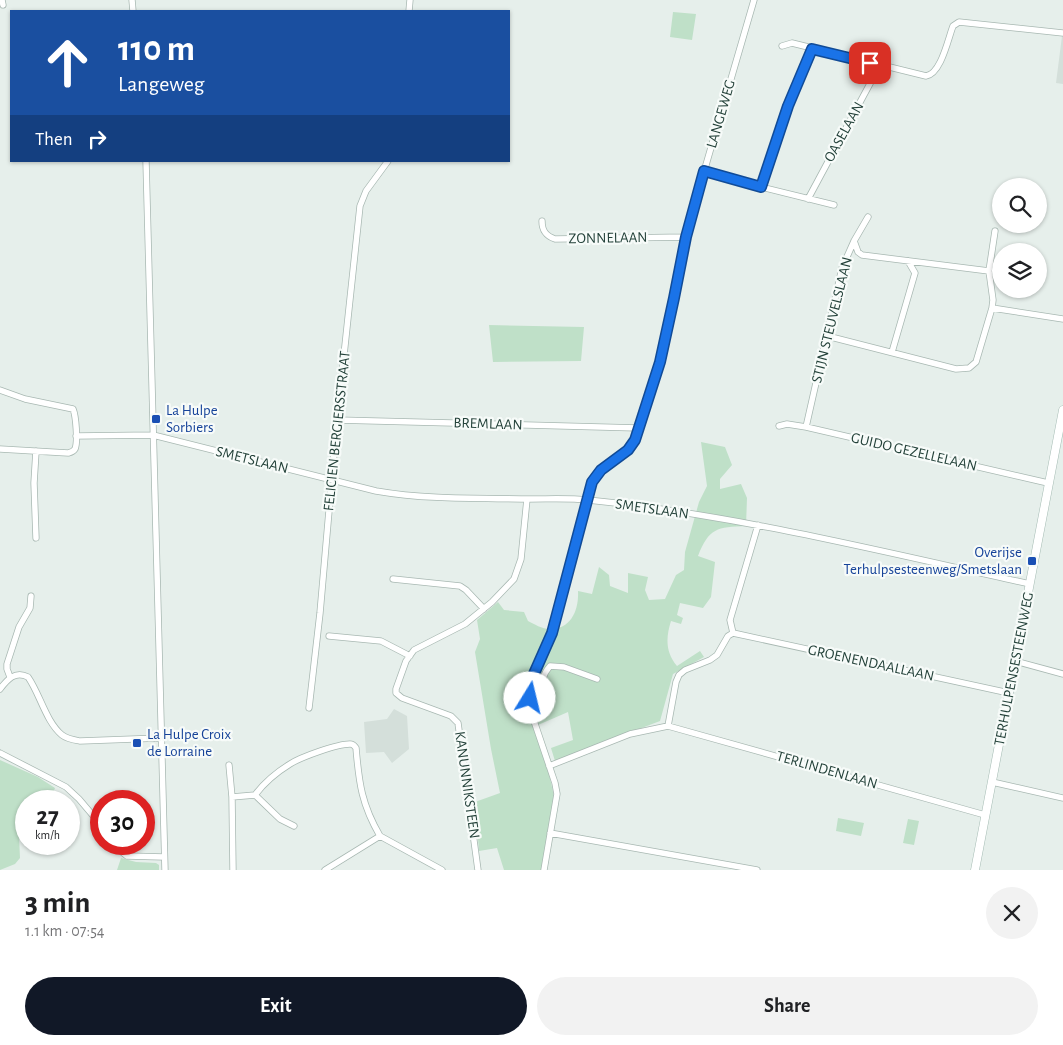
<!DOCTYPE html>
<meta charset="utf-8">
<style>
:root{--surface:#fff;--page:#f2f2f2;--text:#202124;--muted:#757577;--accent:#111827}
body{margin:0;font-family:"Alegreya Sans",sans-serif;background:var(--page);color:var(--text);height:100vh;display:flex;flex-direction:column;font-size:19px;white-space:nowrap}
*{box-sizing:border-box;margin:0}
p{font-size:16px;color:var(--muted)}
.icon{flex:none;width:28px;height:28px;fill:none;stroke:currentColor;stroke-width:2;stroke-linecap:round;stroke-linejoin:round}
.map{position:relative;height:870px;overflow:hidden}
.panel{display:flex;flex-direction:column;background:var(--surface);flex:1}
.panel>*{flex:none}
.banner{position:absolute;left:10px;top:10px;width:500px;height:152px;border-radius:0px;box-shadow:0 1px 4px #0004;background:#1a4fa0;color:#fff;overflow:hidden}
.tools{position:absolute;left:992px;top:178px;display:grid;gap:10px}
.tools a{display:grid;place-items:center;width:55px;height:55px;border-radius:50%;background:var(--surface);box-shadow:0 1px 4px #0004;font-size:25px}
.speed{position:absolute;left:15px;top:790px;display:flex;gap:10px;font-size:25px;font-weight:700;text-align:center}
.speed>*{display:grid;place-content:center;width:65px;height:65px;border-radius:50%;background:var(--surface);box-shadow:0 1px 4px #0004;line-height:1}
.speed small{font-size:12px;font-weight:400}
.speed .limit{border:8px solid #d22;background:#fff;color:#111}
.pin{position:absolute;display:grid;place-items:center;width:42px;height:42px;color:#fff;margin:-21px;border-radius:10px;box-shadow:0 2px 8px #0006}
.me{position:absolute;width:55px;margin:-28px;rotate:9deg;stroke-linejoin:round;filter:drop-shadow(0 0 4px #0008)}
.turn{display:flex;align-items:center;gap:18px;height:105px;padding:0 25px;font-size:22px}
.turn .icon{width:65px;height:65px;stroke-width:2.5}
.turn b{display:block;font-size:35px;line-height:42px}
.then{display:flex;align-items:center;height:48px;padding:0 25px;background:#0003;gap:10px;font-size:19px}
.round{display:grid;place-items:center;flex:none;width:52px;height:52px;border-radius:26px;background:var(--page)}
.head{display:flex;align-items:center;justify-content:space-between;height:85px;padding:0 25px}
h1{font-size:30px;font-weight:700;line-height:38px}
.cta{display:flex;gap:10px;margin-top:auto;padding:10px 25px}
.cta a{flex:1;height:58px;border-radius:30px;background:var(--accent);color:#fff;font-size:20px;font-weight:700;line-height:58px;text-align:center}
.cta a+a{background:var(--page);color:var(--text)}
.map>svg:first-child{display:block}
</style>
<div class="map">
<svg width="1063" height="870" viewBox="0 0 1063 870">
<rect width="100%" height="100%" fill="#e6efeb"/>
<path fill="#d4dfda" d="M1062 36H1063V84L1056 83Z
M394 709 407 716 409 749 392 763 384 752 366 753 364 722 387 719Z"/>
<path fill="#bfe0c8" d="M673 12 696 14 692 40 670 37Z
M489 325 584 327 581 361 493 362Z
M701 442 725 447 732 465 720 479V489L741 484 747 498 746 526C717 527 709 528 698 556L715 562 711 597 703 608 680 603 677 615 683 618 681 624 671 621C666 637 665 652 677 666L700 651 704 657 673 674 660 721 555 761 551 748 573 740 568 712 538 725 554 796 542 870H504L497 848 479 851 475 802 500 793 491 749 475 652 480 639 477 620 498 602 504 610 524 612 528 621C534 624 542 629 550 629 571 629 579 610 578 591L592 594 599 567 609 575 610 586 628 593V573L648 577 645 590 649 600 665 599 676 575 684 570 685 552 699 502 707 486Z
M0 760 38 777 55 788 50 801H26V833L19 836 20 858 15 864 0 870Z
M838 818 864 823 861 836 836 831Z
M908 819 919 821 914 845 903 843Z
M121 858 136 862 156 863 159 865V870H117Z"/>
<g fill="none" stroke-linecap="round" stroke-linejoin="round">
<defs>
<path id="minor" d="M2 0 3 5
M132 0 133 11
M409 11 410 0
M782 46 792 43 926 76C941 74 948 39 953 26L959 22 1063 33
M146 161 165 870
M704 171 761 187 834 205
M761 187 788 105 812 49
M808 199 880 65
M542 221C542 231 546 236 555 239L686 237
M854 241 858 252 862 255 989 271
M992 308 1063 319
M827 336 956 369 969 368 976 362 992 308 993 300 989 271 995 231
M892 352 915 273 908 261
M0 390 25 399 73 409C76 416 78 442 75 449 73 452 72 452 68 453L0 449
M337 420 638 428
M779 426 787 424 806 427 1048 483
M806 427 842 268 854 241 868 217
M76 436 153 435 376 491C428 500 479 498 531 499 550 499 569 498 588 500 737 515 884 552 1030 584
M36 538 34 483 36 451
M393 579 460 586 466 590 484 609
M733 633 1009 693
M329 636 381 641 410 656
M1015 661 1063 674
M10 677 7 669V664L19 627 30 608 31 596
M0 689C7 680 15 670 28 677 40 694 46 722 62 735 67 739 74 740 80 741L161 738
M309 708 320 613 337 420 360 206 366 191 388 161
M533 718C542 702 536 682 550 666L564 667 597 679
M668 726 676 682 679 675 685 670 710 660 717 655 728 636 733 633 730 620 758 525
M0 753 66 787 79 799 101 825
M229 765 232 797
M549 766 630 734 668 726 985 815
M992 782 1063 798
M255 795 280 819 294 826
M550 833 757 870
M117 844 122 852 127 856 164 857
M233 870 232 797 255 795C264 783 277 772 290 764 301 757 337 744 350 744 354 744 354 746 356 748 359 784 362 805 380 836
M325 870 380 836 442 870
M478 870 458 723 451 716 402 698 396 693V689L406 661 414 650 465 624 492 602 514 579 521 559 527 499
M544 870 557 794 555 783 531 712 532 683 537 666 552 633 592 482C603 464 627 459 635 439 666 364 673 283 694 206L754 0"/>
<path id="secondary" d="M975 870 1063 410"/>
</defs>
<use href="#minor" stroke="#a8b8b2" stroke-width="7"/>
<use href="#secondary" stroke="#a4bbb3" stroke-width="9"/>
<use href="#minor" stroke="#fff" stroke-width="5.5"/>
<use href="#secondary" stroke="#fff" stroke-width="8"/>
</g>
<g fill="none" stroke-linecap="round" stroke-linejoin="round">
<defs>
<path id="route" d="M530 698 533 676 552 633 592 482 601 470 628 450 635 440 660 362 674 298 686 237 704 171 761 187 788 106 812 49 870 63"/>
</defs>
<use href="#route" stroke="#114b97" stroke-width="12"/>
<use href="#route" stroke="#1a73e8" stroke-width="9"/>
</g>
<g fill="#1a4fb4" stroke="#f7fbf9" stroke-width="2">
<rect x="151" y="414" width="10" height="10" rx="2.5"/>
<rect x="1027" y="556" width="10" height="10" rx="2.5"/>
<rect x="132" y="738" width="10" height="10" rx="2.5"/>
</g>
<g text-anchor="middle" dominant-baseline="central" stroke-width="4.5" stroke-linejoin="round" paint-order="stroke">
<g font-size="15" fill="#24423a" stroke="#f7fbf9">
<text transform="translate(721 114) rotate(-74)">LANGEWEG</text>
<text transform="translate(844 132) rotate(-61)">OASELAAN</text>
<text transform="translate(608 238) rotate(-1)">ZONNELAAN</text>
<text transform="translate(832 320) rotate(-76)">STIJN STEUVELSLAAN</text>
<text transform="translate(488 424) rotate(2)">BREMLAAN</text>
<text transform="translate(337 431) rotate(-84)">FELICIEN BERGIERSSTRAAT</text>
<text transform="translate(914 452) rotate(13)">GUIDO GEZELLELAAN</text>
<text transform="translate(252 460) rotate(14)">SMETSLAAN</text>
<text transform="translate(652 509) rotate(8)">SMETSLAAN</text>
<text transform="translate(871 663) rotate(12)">GROENENDAALLAAN</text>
<text transform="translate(1014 669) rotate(-79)">TERHULPENSESTEENWEG</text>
<text transform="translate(827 770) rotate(16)">TERLINDENLAAN</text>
<text transform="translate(467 785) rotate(82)">KANUNNIKSTEEN</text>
</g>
<g font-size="15" fill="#164399" stroke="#f7fbf9" text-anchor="start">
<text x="166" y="410">La Hulpe<tspan x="166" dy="17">Sorbiers</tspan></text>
<text x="1022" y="552" text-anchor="end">Overijse<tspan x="1022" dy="17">Terhulpsesteenweg/Smetslaan</tspan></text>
<text x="147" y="734">La Hulpe Croix<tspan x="147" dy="17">de Lorraine</tspan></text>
</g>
</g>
</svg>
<div class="tools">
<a><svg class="icon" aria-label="search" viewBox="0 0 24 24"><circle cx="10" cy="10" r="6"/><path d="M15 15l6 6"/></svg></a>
<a><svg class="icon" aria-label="layers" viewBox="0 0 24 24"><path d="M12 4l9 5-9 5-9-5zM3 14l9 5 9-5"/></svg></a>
</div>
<div class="speed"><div>27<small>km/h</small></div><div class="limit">30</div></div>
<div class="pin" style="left:870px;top:63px;background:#d93025"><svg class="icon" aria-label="arrive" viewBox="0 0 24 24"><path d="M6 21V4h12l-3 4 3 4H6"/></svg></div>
<svg class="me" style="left:530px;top:698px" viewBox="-20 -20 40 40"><circle r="19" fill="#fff"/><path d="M0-13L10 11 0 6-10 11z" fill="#1a73e8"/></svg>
<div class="banner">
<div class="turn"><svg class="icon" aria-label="ahead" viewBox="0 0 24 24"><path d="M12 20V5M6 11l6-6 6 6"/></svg><div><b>110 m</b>Langeweg</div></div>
<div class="then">Then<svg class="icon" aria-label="right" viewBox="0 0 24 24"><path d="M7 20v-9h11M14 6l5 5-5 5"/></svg></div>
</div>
</div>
<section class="panel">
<div class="head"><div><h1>3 min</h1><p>1.1 km · 07:54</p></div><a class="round"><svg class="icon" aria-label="close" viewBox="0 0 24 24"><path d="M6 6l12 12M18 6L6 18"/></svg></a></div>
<div class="cta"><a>Exit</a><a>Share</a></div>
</section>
